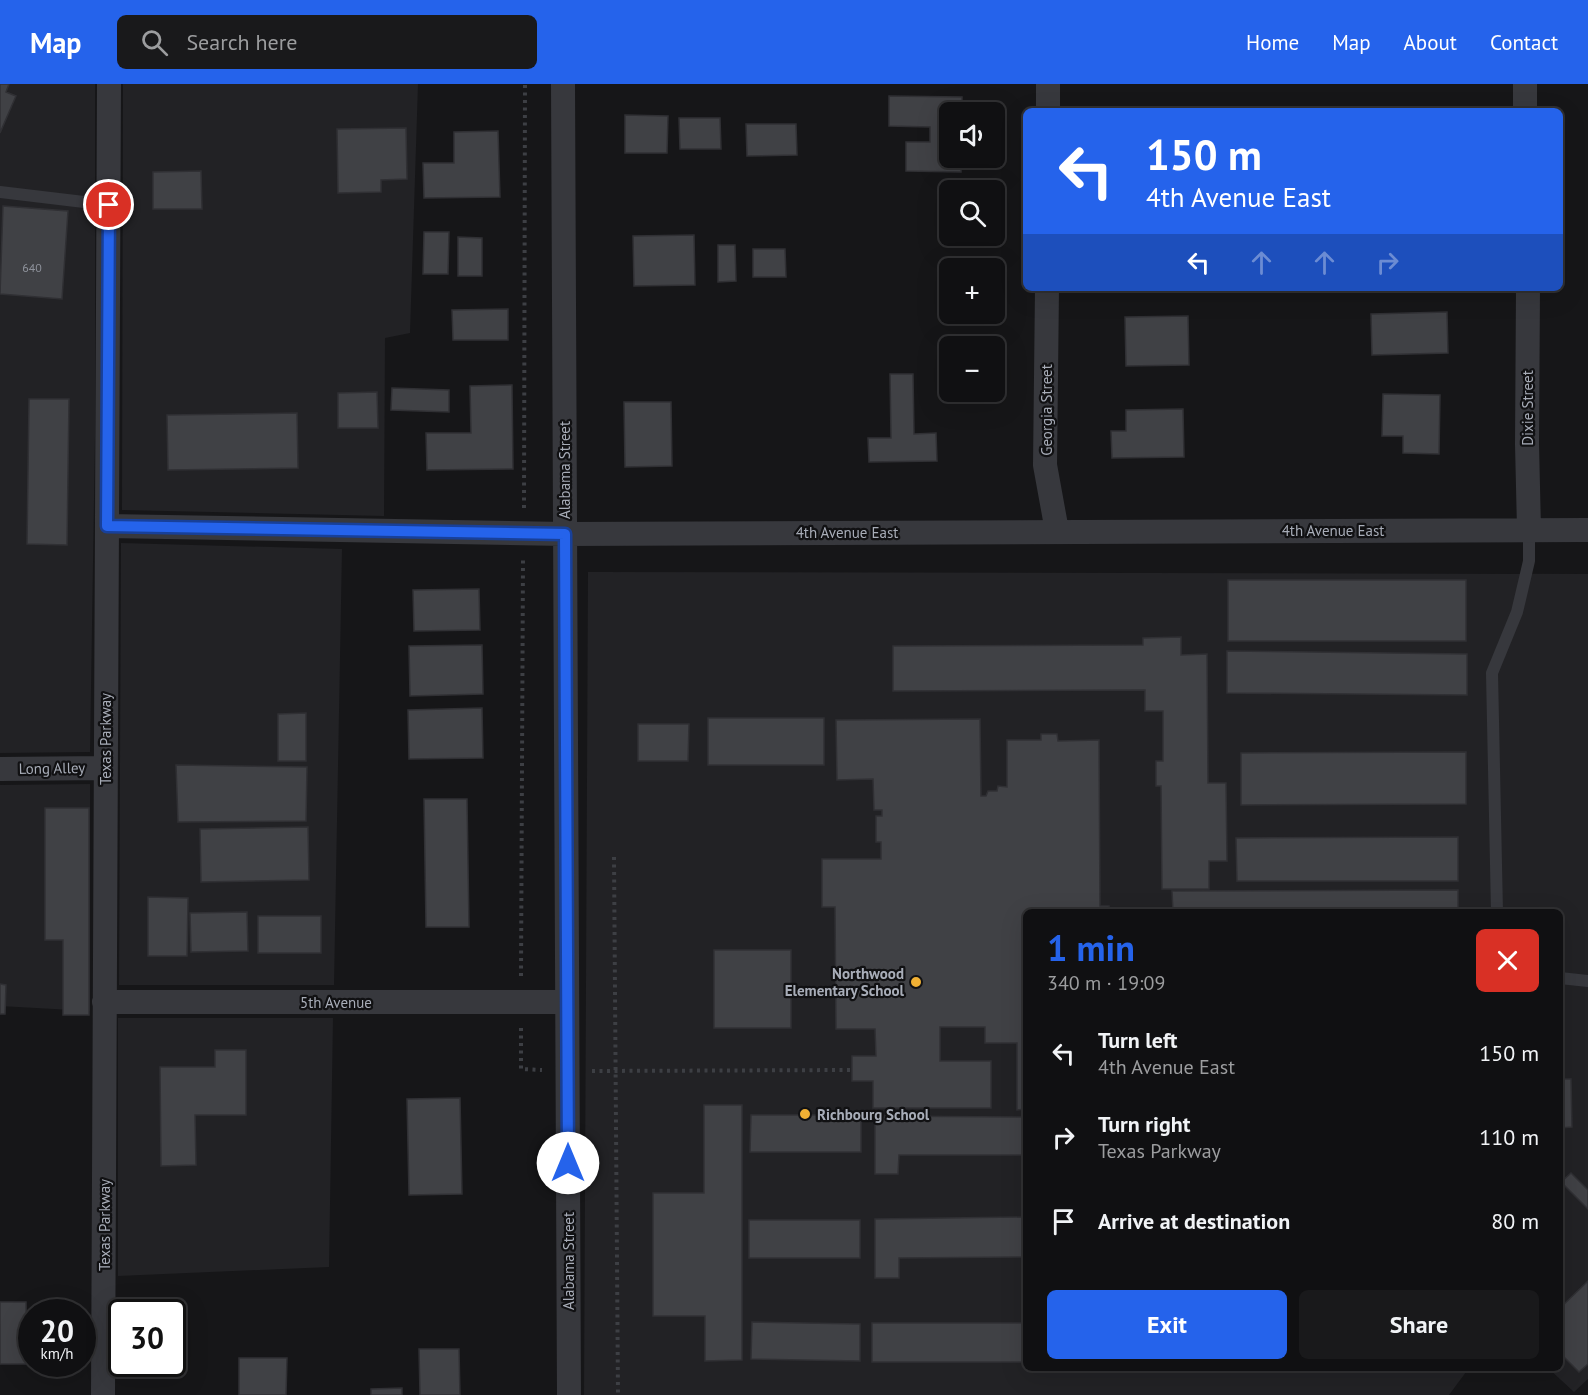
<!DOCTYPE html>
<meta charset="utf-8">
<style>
:root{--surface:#101012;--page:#19191b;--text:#f1f3f6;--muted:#9c9d9f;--line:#303032;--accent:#2563eb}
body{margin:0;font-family:"PT Sans",sans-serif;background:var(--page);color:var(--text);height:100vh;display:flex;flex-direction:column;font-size:22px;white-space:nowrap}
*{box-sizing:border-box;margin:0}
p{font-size:20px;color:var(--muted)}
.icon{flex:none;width:33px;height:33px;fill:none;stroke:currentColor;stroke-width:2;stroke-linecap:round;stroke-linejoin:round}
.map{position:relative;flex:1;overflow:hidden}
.drawer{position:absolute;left:1023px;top:825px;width:540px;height:462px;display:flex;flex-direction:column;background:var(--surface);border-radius:9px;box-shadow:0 6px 24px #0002,0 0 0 2px var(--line)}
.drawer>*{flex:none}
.banner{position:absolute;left:1023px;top:24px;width:540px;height:183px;border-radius:9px;box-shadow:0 6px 24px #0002,0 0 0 2px var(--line);background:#2563eb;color:#fff;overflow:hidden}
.tools{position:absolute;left:939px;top:18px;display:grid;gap:12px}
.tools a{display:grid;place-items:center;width:66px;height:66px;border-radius:9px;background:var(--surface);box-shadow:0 6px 24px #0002,0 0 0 2px var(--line);font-size:30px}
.speed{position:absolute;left:18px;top:1215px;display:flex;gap:12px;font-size:30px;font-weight:700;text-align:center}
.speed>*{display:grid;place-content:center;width:78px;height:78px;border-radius:50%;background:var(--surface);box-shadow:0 6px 24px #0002,0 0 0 2px var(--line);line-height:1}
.speed small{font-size:15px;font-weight:400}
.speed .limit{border:3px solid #111;border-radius:9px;background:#fff;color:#111}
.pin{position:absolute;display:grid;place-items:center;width:51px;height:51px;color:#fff;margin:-26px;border:3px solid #fff;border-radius:50%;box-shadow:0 2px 6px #0007}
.me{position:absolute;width:66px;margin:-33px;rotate:0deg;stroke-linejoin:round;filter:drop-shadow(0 0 4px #0008)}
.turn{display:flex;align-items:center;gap:21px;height:126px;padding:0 24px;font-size:27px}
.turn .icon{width:78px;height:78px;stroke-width:2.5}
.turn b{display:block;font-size:42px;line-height:51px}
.lanes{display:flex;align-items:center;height:57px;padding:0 24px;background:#0003;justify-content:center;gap:30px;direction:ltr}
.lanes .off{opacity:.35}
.round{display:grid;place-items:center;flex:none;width:63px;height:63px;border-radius:9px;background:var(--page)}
.head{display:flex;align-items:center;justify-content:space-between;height:102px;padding:0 24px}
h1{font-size:36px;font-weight:800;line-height:45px;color:var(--accent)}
.cta{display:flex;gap:12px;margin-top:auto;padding:12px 24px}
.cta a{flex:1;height:69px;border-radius:9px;background:var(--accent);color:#fff;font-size:24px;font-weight:800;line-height:69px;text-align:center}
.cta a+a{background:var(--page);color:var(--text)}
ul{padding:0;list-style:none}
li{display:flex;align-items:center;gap:18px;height:84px;padding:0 24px}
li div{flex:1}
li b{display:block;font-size:22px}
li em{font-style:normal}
header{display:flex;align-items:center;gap:36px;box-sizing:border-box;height:84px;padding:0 30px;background:var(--accent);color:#fff}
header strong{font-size:28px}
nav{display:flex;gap:33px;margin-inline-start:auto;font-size:21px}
.search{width:420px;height:54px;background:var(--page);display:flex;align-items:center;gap:15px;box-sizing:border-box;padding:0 21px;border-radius:9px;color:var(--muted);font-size:22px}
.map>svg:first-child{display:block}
</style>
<header>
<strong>Map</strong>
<div class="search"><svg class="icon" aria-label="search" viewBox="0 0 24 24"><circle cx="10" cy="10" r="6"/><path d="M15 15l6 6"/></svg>Search here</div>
<nav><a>Home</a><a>Map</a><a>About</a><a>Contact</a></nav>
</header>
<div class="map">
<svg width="1588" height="1311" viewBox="0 0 1588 1311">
<rect width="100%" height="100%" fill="#161618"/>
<path fill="#222225" d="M0 0H95V353L90 668 0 669Z
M123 0H418L410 249 385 254 384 432 122 426Z
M121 459 342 465 334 901H119Z
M588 488 1588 490V1295L1574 1308 1548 1284H1560V828H1026V1284H1469L1449 1311H584Z
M90 700V927L0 922V701Z
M118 934H333L329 1183 118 1192Z"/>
<path fill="#404145" stroke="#303034" stroke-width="1.5" d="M0 0H9L6 8 16 12 0 49Z
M889 12 962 13V28H950V74H961V88L906 87V58H930V43L889 42Z
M625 31 668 32 667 69H625Z
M679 34H720L721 65H680Z
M746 40H796L797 71 747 72Z
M406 44 407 95 381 96V108L338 109 337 45Z
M498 47 500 113 424 114 423 79H454V48Z
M201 87 202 125H153V88Z
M3 122 68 127 62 215 0 210Z
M424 148H449L448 190H423Z
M694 151 695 201 634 202 633 152Z
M458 153 482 154V192H458Z
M718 161H735L736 197 718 198Z
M753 165H785L786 193H753Z
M508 225V256H453L452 226Z
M1447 228 1448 269 1372 271 1371 230Z
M1188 232 1189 281 1126 282 1125 233Z
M890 290H913L914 350 936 349 937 377 869 378 868 354H891Z
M512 301 513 385 427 386 426 349H471L470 302Z
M392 304 449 306V328L391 326Z
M377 308 378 344H338V309Z
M1383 310 1440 311 1439 370 1403 369V352H1382Z
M29 315H69L67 461 27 460Z
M624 318H671L672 382 625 383Z
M1183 325 1184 373 1112 374 1111 347H1126V326Z
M297 329 298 384 168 386 167 331Z
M1228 496H1466V557H1228Z
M479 505 480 546 414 547 413 506Z
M1181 553V571L1207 570 1208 699H1226L1227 777H1209V805H1162L1161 702H1156V677H1163V627H1145V606L893 607V562L1143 561V554Z
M482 561 483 610 410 612 409 562Z
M1227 567 1467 570V611L1227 609Z
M482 624 483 674 409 675 408 626Z
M306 629V677H278V630Z
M708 634H824V681H708Z
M980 635 981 712H986L988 707H997L998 702 1007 703V656H1041V650H1057L1058 657 1099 656 1100 822H1109V828H1026V1025L1017 1026V959H985V943H940V977H991V1024H873V997H852V972H876L875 945H836L835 823H822V775H881V758H876V732H882V726H874L873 695 837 696 836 636Z
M638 640H689L688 677H638Z
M1466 668V720L1241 721V669Z
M176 681 307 683 306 737 178 738Z
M424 715H467L469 843H426Z
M45 724H89V931H63V856H45Z
M308 743 309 796 201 798 200 745Z
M1458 753V797H1237L1236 754Z
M1458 806V828H1173L1172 807Z
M148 813 188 814 187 872H148Z
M247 828 248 867 191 868 190 829Z
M258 832H321V869H258Z
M714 866H791V944H714Z
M0 900 6 901 5 930H0Z
M215 966H246V1031H195L196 1081 161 1082 160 983H215Z
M1560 995H1571L1572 1043 1560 1044Z
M460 1014 462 1110 409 1111 407 1015Z
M704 1021H742V1276L705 1277V1232H653V1109H704Z
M751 1031H861V1068H750Z
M875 1032 1026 1033V1071H899L898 1090H875Z
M1571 1089 1588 1106V1125L1561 1098Z
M1026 1133V1173L899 1174V1194H875V1135Z
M749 1136H860V1174H749Z
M1588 1197V1280L1579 1288 1560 1269V1224Z
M0 1218H26L27 1280H0Z
M752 1238 860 1240V1277L751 1275Z
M872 1239H1026V1278H872Z
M419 1265H459L460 1311H420Z
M239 1274H287L286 1311H239Z
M402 1304V1311H371V1305Z"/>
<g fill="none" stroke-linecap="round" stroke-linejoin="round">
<path stroke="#3d3f44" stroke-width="4" stroke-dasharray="3 4.5" stroke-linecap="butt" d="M524 424 525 0
M614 773 618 1311
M521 892 523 473
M521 944V985L542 986
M592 987 852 986"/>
<path stroke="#37383d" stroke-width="12" d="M0 108 109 121
M1497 828 1492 589 1517 528 1529 477V445
M1560 894 1588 897"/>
<path stroke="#37383d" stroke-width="24" d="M563 0 569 1311
M1048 27V0
M1525 27V0
M1047 204 1045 381 1057 447
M1528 204 1527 360 1529 445
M107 442 565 450 1588 446
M0 685 104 684
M104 918H567
M103 1311 109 0"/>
</g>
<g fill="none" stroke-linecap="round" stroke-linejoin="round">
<defs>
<path id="route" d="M109 121 107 442 565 450 568 1079"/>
</defs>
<use href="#route" stroke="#184099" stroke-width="15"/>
<use href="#route" stroke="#2563eb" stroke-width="10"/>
</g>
<g fill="#f2b134" stroke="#111113" stroke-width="2">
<circle cx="916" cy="898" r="6"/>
<circle cx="805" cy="1030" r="6"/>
</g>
<g text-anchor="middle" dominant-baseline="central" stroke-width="4.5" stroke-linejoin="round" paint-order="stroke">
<g font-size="12" fill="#8e929b">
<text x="32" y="183">640</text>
</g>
<g font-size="15" fill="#a8adb8" stroke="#111113">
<text transform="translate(1527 324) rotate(-90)">Dixie Street</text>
<text transform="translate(1046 326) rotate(-90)">Georgia Street</text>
<text transform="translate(564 386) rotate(-90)">Alabama Street</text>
<text x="1333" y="446">4th Avenue East</text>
<text x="847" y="448">4th Avenue East</text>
<text transform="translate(105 655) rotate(-90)">Texas Parkway</text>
<text transform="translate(52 684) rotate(-1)">Long Alley</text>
<text x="336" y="918">5th Avenue</text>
<text transform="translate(104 1141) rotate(-90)">Texas Parkway</text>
<text transform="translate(568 1177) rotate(-90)">Alabama Street</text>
</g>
<g font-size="15" font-weight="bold" fill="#a8adb8" stroke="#111113" text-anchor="end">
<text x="904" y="889">Northwood<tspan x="904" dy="17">Elementary School</tspan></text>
<text x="817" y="1030" text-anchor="start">Richbourg School</text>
</g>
</g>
</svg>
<div class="tools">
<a><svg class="icon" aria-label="sound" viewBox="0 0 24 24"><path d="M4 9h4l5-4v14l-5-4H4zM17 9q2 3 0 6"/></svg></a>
<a><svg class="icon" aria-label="search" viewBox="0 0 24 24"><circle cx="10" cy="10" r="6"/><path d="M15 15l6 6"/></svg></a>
<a>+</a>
<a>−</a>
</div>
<div class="speed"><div>20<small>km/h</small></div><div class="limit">30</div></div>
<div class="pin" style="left:109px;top:121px;background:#d93025"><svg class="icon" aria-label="arrive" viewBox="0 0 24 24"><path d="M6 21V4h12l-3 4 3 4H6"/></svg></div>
<svg class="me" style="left:568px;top:1079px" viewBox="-20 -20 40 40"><circle r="19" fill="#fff"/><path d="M0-13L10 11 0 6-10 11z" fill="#2563eb"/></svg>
<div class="banner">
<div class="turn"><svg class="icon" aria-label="left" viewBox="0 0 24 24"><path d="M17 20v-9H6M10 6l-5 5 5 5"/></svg><div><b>150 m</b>4th Avenue East</div></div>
<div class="lanes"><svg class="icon" aria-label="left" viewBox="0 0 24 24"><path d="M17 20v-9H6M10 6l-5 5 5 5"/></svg><svg class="icon off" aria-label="ahead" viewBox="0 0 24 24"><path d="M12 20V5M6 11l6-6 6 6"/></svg><svg class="icon off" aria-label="ahead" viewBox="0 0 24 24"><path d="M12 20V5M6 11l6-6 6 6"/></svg><svg class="icon off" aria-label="right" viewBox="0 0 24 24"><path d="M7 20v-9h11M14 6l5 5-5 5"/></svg></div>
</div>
<section class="drawer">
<div class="head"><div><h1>1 min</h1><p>340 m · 19:09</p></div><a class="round" style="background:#d93025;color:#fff"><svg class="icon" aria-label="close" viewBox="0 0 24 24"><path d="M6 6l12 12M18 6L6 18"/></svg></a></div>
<ul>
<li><svg class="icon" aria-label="left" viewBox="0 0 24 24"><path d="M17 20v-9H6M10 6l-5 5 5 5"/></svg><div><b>Turn left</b><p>4th Avenue East</p></div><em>150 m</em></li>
<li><svg class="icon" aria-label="right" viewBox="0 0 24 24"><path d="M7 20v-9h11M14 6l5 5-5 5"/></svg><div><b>Turn right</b><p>Texas Parkway</p></div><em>110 m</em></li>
<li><svg class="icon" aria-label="arrive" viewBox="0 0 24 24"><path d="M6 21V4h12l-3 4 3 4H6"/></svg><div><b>Arrive at destination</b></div><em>80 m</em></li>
</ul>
<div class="cta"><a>Exit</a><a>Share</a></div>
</section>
</div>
